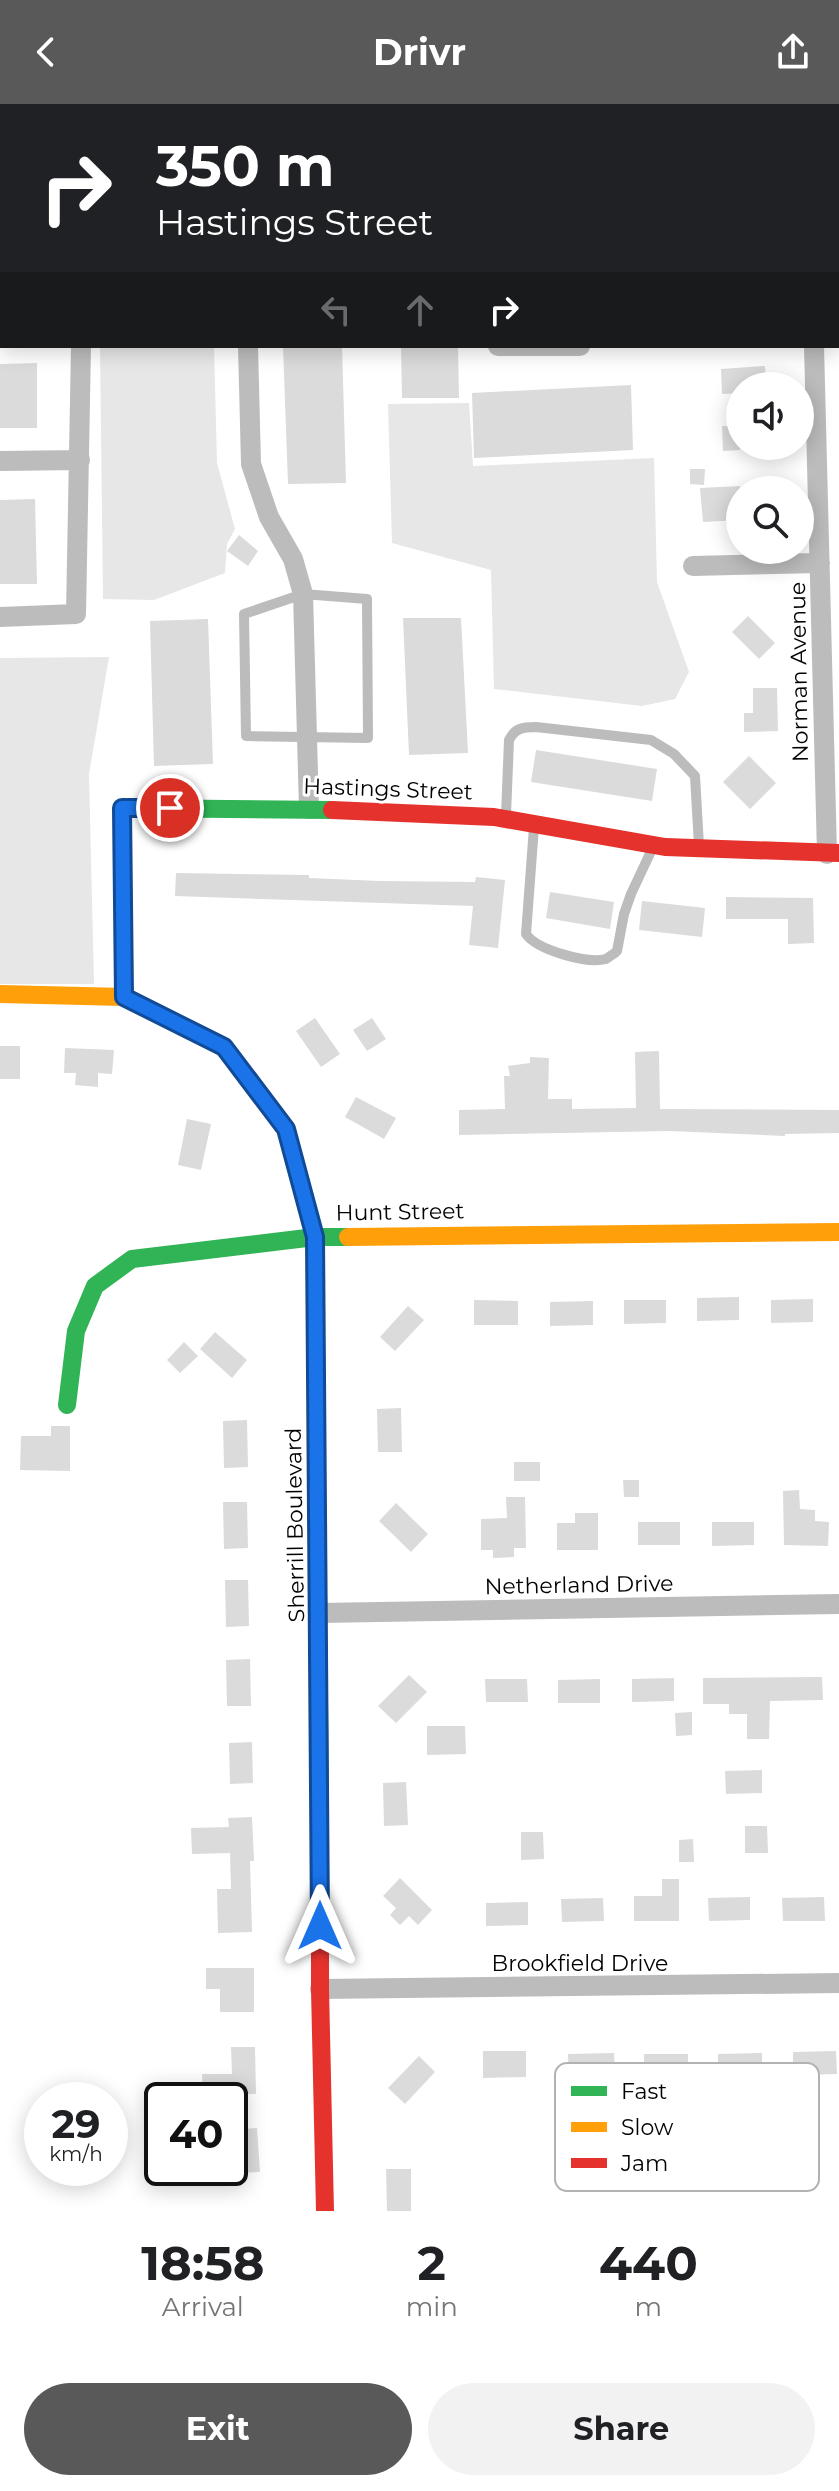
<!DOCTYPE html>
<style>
:root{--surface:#fff;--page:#f2f2f2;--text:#202124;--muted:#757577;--accent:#595959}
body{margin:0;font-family:Montserrat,sans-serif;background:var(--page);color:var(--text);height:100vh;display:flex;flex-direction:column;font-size:30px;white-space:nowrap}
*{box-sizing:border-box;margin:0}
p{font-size:26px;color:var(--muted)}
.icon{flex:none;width:44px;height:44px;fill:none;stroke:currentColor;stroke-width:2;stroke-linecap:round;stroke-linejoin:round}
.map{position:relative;height:2107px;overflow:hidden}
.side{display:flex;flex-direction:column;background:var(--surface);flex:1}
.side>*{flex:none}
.hud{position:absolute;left:0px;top:0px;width:840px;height:244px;box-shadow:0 4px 20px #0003;background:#202124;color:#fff;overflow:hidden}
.tools{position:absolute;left:726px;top:268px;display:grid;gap:16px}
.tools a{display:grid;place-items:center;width:88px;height:88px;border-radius:50%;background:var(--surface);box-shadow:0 4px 20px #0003;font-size:40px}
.speed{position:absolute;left:24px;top:1978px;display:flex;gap:16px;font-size:40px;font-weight:700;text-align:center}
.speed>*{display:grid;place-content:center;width:104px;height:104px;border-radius:50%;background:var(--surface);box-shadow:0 4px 20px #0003;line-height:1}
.speed small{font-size:20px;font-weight:400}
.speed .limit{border:4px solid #111;border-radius:12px;background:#fff;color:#111}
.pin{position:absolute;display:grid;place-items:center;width:68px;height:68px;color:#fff;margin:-34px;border:4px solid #fff;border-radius:50%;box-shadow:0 2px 8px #0007}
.me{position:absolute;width:88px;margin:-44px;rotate:0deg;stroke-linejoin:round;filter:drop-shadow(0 0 6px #0008)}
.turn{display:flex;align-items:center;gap:28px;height:168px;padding:0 24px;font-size:36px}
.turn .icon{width:104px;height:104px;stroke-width:2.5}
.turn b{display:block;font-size:56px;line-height:68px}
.lanes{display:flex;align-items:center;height:76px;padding:0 24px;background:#0003;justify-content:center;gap:40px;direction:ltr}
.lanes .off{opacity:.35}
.eta{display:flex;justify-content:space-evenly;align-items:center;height:136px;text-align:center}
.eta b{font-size:48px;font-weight:700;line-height:56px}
.cta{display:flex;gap:16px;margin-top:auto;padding:16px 24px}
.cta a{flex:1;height:92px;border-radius:48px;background:var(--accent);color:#fff;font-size:32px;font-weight:700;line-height:92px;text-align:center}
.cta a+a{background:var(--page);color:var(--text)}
header{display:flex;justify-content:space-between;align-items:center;height:104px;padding:0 24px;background:var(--accent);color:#fff;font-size:36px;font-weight:700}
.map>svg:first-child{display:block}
</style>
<header><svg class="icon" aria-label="back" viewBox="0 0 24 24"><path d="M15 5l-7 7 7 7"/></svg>Drivr<svg class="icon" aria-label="share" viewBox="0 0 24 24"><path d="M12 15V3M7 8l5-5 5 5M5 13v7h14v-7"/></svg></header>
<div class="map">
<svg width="839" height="2107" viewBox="0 0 839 2107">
<rect width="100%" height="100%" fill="#fff"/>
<path fill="#e7e7e7" d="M100 242H214L217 359 235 425 227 440 225 469 154 496 103 495Z
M469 299 473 362 654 354 657 478 689 568 675 595 642 602 494 585 491 466 392 439 388 300Z
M109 553 89 670 94 880H0V554Z"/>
<path fill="#dbdbdb" d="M283 242H342L346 379 288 380Z
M401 242H458L459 294H402Z
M37 259V324H0V260Z
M765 262 766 282H740V289L722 290 721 265Z
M631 281 633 346 474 354 472 289Z
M722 322H740V346L723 347Z
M690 365H705L704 381 690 380Z
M740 382V416L703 418 700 384Z
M35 395 37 480H0V396Z
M239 431 258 447 248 462 227 447Z
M748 512 775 539 759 555 732 528Z
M403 514H461L468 649 409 651Z
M208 515 213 660 154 662 150 517Z
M753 584H777L778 627 744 628V609H753Z
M536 646 657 665 652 697 531 678Z
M749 652 776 679 750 705 723 678Z
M176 769 309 771V774L380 777 475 778 476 773 505 776 498 844 469 841 473 802 175 792Z
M550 788 614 798 610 825 546 814Z
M726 793 813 794 814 839 788 840V815H726Z
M642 797 705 804 702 833 639 826Z
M315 914 340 950 321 963 296 927Z
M372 914 386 935 367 947 353 926Z
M0 942H20V975H0Z
M65 944 114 946 112 970 98 969V983L75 981 76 969H64Z
M659 947 660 1005 839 1006V1029L785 1030V1032L670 1027 459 1031V1006L505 1005 504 972H510L508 962 530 959V953L549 954 548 995H572V1005L636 1004 635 948Z
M356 993 396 1014 384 1035 345 1013Z
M187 1015 211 1020 201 1066 178 1061Z
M739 1193V1216L697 1217V1194Z
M813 1195V1218L771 1219V1196Z
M474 1196 518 1197V1221H474Z
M624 1196H666V1219L624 1220Z
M593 1197V1221L550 1222V1198Z
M408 1202 424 1216 395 1247 380 1233Z
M215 1228 247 1256 232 1274 200 1245Z
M184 1238 198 1252 180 1269 167 1256Z
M401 1304 402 1348H378L377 1305Z
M247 1316 248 1363 224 1364 223 1317Z
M51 1322H70V1367L20 1366 21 1332H51Z
M514 1358H540V1377H514Z
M623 1376H639V1393H624Z
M799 1386 800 1405 815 1406V1417L829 1418 828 1442 784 1441 783 1387Z
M506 1393H525L526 1444H514V1453L493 1454V1446H481V1415L507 1414Z
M223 1398H247L248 1444 224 1445Z
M396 1399 428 1430 411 1448 379 1417Z
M575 1409H598V1446H557V1419H575Z
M638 1418H680V1441H638Z
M712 1418H754V1441L712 1442Z
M225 1476H248L249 1522 226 1523Z
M250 1555 251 1602H227L226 1556Z
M409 1571 427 1588 396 1619 378 1602Z
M822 1573 823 1596 770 1597 769 1635H747V1610H729V1600H703V1574Z
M674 1574V1597L632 1598V1575Z
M485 1575H527L528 1598H486Z
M600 1575V1599H558V1576Z
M692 1608V1631L676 1632 675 1609Z
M427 1622H465L466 1650 427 1651Z
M252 1638 253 1679 230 1680 229 1639Z
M762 1666V1689L726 1690 725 1667Z
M406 1678 408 1721 384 1722 383 1679Z
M252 1713 254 1757H250L252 1828 218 1829 217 1785H231L230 1749 192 1750 191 1724 229 1723 228 1714Z
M745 1722H767L768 1749H745Z
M521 1728H543L544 1755 521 1756Z
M693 1735 694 1758H679V1736Z
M400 1774 432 1806 418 1821 409 1812 400 1821 390 1811 396 1804 383 1792Z
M662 1775H679V1817H634V1792H662Z
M750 1793V1816L709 1817 708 1794Z
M824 1793 825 1817H783L782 1794Z
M603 1794 604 1817 562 1818 561 1795Z
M528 1798V1821L486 1822V1799Z
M206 1864H254V1908H220V1885H206Z
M231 1943H255L256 1990 203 1991 202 1970H232Z
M483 1947H526V1973L483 1974Z
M836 1947 837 1970 793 1971V1948Z
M614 1949 615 1972 569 1973 568 1950Z
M762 1949V1973H718V1950Z
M644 1950H688V2011H665V1974H644Z
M419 1952 435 1968 405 2000 388 1984Z
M257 2024 260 2068 235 2069 233 2026Z
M386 2065H411V2107H387Z"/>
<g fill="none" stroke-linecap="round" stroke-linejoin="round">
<path stroke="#bcbcbc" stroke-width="10" d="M557 0 560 2
M710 2 717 0
M303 490 367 495 368 634 246 632 244 510Z
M506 711 509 636C515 624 523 623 536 623L651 636 674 650 695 672 699 742
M534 723 526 830C537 846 587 860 606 855 607 854 617 848 617 847L624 810 631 790 653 743"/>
<path stroke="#bcbcbc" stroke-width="20" d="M242 0V2
M75 2V0
M510 2 511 0
M0 23H2
M0 164H2
M0 225H2
M248 242 251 360 269 413 293 455 303 490 309 705
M498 242H580
M814 242 827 750
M0 357 80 356
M693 462 820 459
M0 513 76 510 81 242
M320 1509 839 1500
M320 1885 839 1879"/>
<path stroke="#30b455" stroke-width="18" d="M124 893 122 704 332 706
M315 1166 320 1705
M67 1301 76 1227 95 1182 132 1155 315 1133H348"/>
<path stroke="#ff9f0a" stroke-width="18" d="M0 890 124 893 224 943 286 1025 315 1133V1166
M348 1133 839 1128"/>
<path stroke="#e5322d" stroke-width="18" d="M332 706 494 713 665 743 839 749
M320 1705V1885L325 2107"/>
</g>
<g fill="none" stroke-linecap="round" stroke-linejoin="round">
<defs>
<path id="route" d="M170 704H122L124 893 224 943 286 1025 315 1133 320 1822"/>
</defs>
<use href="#route" stroke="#114b97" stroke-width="20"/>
<use href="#route" stroke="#1a73e8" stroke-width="14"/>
</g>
<g text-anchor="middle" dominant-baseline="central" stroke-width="6" stroke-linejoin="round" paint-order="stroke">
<g font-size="22" fill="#000" stroke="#fff">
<text transform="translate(799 568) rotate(-91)">Norman Avenue</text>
<text transform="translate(388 685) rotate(2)">Hastings Street</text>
<text transform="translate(400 1108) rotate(-1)">Hunt Street</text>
<text transform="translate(295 1421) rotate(-91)">Sherrill Boulevard</text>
<text transform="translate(579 1481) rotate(-1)">Netherland Drive</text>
<text x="580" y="1859">Brookfield Drive</text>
</g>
</g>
<rect x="555" y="1959" width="264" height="128" rx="12" fill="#fff" stroke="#b2b2b2" stroke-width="2"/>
<rect x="571" y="1982" width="36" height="10" fill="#30b455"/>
<rect x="571" y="2018" width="36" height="10" fill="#ff9f0a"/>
<rect x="571" y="2054" width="36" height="10" fill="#e5322d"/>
<g font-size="22" fill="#000">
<text x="621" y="1995">Fast</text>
<text x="621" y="2031">Slow</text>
<text x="621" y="2067">Jam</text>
</g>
</svg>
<div class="tools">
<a><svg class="icon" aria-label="sound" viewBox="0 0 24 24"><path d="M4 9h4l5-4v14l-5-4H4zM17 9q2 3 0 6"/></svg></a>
<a><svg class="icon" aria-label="search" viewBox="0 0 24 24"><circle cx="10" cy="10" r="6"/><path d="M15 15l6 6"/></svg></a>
</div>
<div class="speed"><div>29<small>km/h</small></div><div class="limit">40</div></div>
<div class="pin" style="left:170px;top:704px;background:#d93025"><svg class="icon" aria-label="arrive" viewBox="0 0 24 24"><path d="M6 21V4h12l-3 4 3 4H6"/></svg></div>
<svg class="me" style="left:320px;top:1822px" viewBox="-20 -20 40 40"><path d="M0-17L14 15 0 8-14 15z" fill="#1a73e8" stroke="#fff" stroke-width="4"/></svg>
<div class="hud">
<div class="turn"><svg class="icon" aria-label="right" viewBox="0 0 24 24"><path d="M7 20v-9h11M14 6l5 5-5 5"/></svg><div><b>350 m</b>Hastings Street</div></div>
<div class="lanes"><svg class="icon off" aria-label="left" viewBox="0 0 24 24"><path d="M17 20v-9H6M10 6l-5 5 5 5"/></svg><svg class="icon off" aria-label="ahead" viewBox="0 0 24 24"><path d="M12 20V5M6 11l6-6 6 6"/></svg><svg class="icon" aria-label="right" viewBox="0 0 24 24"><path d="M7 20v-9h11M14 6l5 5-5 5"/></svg></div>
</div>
</div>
<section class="side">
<div class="eta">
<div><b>18:58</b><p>Arrival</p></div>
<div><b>2</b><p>min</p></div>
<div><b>440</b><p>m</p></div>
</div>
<div class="cta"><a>Exit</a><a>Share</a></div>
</section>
